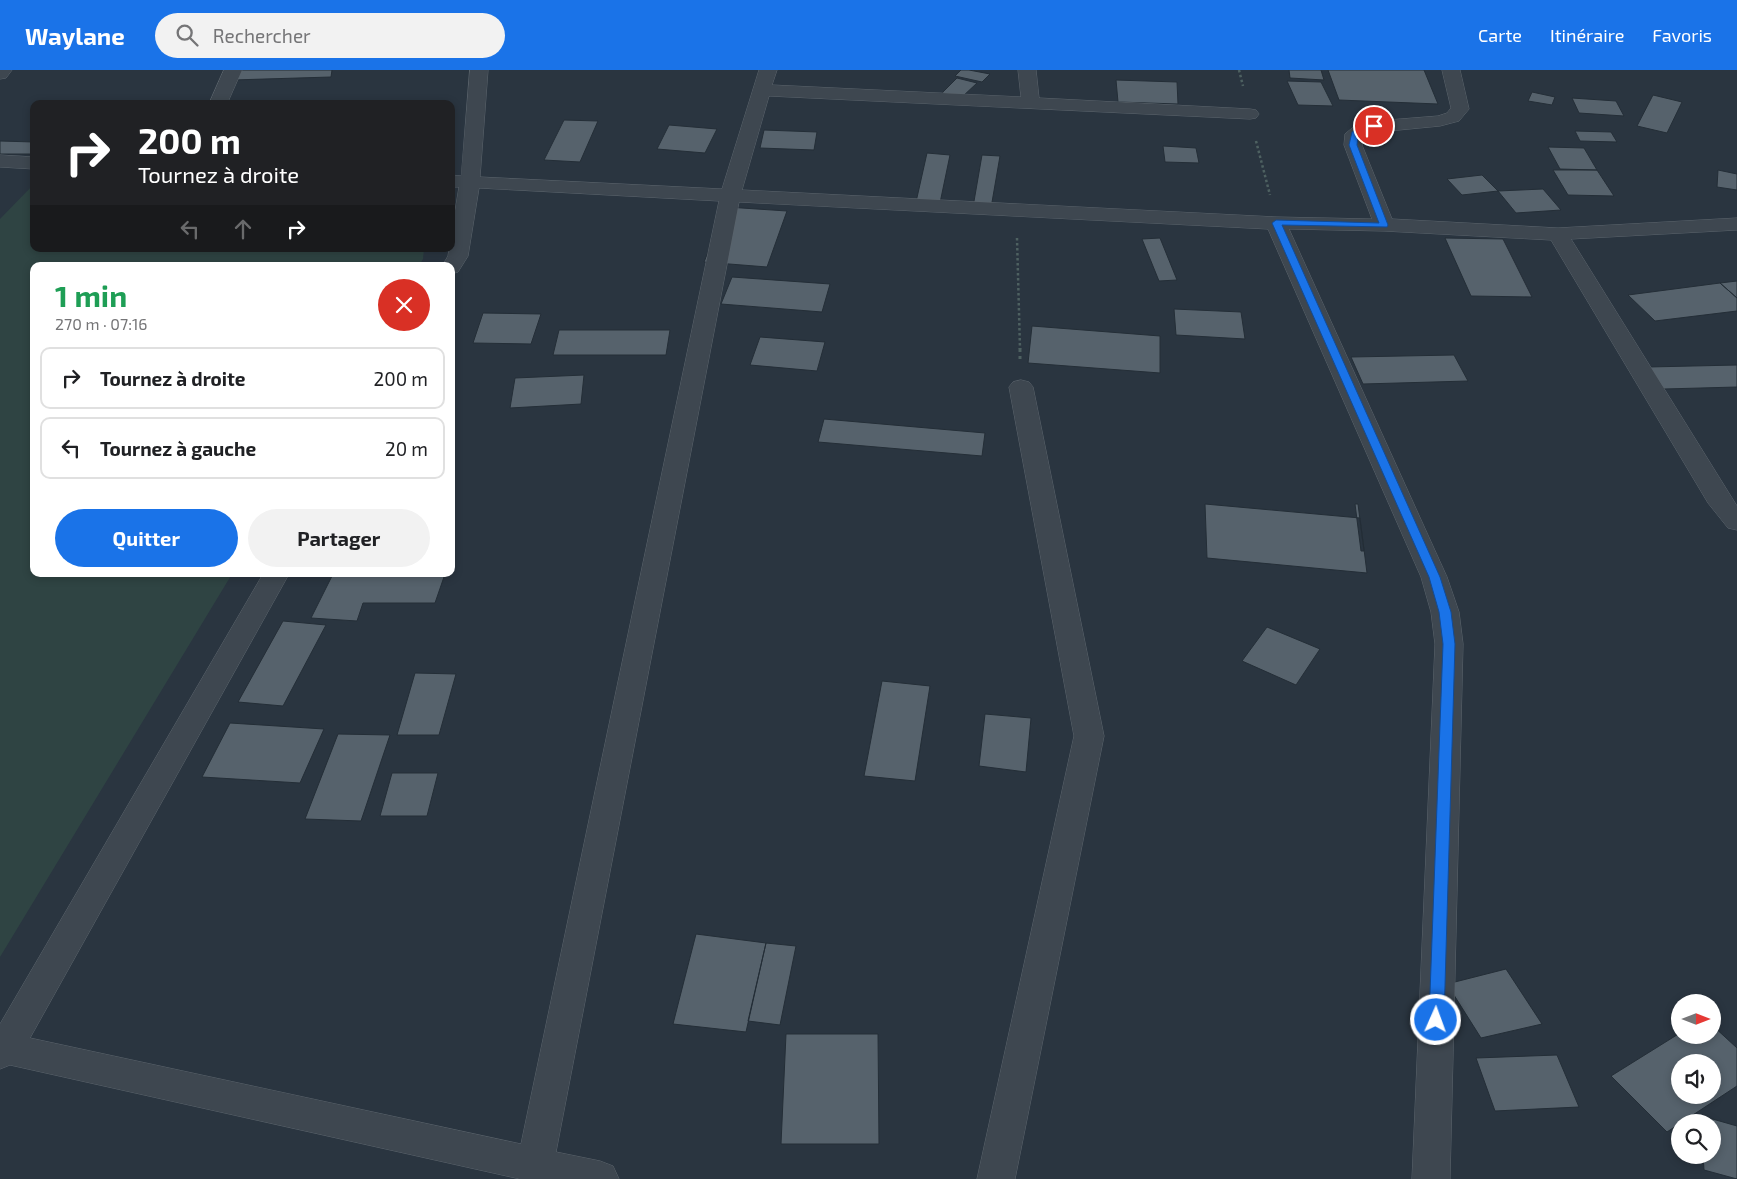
<!DOCTYPE html>
<html lang="fr">
<meta charset="utf-8">
<style>
:root{--surface:#fff;--page:#f2f2f2;--text:#202124;--muted:#757577;--line:#e0e0e0;--accent:#1a73e8}
body{margin:0;font-family:"Exo 2",sans-serif;background:var(--page);color:var(--text);height:100vh;display:flex;flex-direction:column;font-size:19px;white-space:nowrap}
*{box-sizing:border-box;margin:0}
p{font-size:16px;color:var(--muted)}
.icon{flex:none;width:28px;height:28px;fill:none;stroke:currentColor;stroke-width:2;stroke-linecap:round;stroke-linejoin:round}
.map{position:relative;flex:1;overflow:hidden}
.drawer{position:absolute;left:30px;top:192px;width:425px;height:315px;display:flex;flex-direction:column;background:var(--surface);border-radius:10px;box-shadow:0 2px 8px #0003}
.drawer>*{flex:none}
.banner{position:absolute;left:30px;top:30px;width:425px;height:152px;border-radius:10px;box-shadow:0 2px 8px #0003;background:#202124;color:#fff;overflow:hidden}
.needle{width:32px;rotate:90deg}
.buttons{position:absolute;left:1671px;top:924px;display:grid;gap:10px}
.buttons a{display:grid;place-items:center;width:50px;height:50px;border-radius:50%;background:var(--surface);box-shadow:0 2px 8px #0003;font-size:25px}
.pin{position:absolute;display:grid;place-items:center;width:42px;height:42px;color:#fff;margin:-21px;border:2px solid #fff;border-radius:50%;box-shadow:0 1px 5px #0007}
.me{position:absolute;width:55px;margin:-28px;rotate:2deg;stroke-linejoin:round;filter:drop-shadow(0 0 4px #0008)}
.turn{display:flex;align-items:center;gap:18px;height:105px;padding:0 25px;font-size:22px}
.turn .icon{width:65px;height:65px;stroke-width:2.5}
.turn b{display:block;font-size:35px;line-height:42px}
.lanes{display:flex;align-items:center;height:48px;padding:0 25px;background:#0003;justify-content:center;gap:25px;direction:ltr}
.lanes .off{opacity:.35}
.round{display:grid;place-items:center;flex:none;width:52px;height:52px;border-radius:26px;background:var(--page)}
.headline{display:flex;align-items:center;justify-content:space-between;height:85px;padding:0 25px}
h1{font-size:30px;font-weight:700;line-height:38px;color:#1e9e55}
.button{display:flex;gap:10px;margin-top:auto;padding:10px 25px}
.button a{flex:1;height:58px;border-radius:30px;background:var(--accent);color:#fff;font-size:20px;font-weight:700;line-height:58px;text-align:center}
.button a+a{background:var(--page);color:var(--text)}
ul{padding:0;list-style:none}
li{display:flex;align-items:center;gap:15px;height:62px;margin:0 10px 8px;padding:0 15px;border:2px solid var(--line);border-radius:10px}
li div{flex:1}
li b{display:block;font-size:19px}
li em{font-style:normal}
header{display:flex;align-items:center;gap:30px;box-sizing:border-box;height:70px;padding:0 25px;background:var(--accent);color:#fff}
header strong{font-size:24px}
nav{display:flex;gap:28px;margin-inline-start:auto;font-size:18px}
.search{width:350px;height:45px;background:var(--page);display:flex;align-items:center;gap:12px;box-sizing:border-box;padding:0 18px;border-radius:28px;color:var(--muted);font-size:19px}
.map>svg:first-child{display:block}
</style>
<header>
<strong>Waylane</strong>
<div class="search"><svg class="icon" aria-label="search" viewBox="0 0 24 24"><circle cx="10" cy="10" r="6"/><path d="M15 15l6 6"/></svg>Rechercher</div>
<nav><a>Carte</a><a>Itinéraire</a><a>Favoris</a></nav>
</header>
<div class="map">
<svg width="1737" height="1109" viewBox="0 0 1737 1109">
<rect width="100%" height="100%" fill="#2a3540"/>
<path fill="#2f4443" d="M34 114V179H424L423 189 419 196H34V504H232L0 887V149Z"/>
<path fill="#56626c" stroke="#242e37" fill-rule="evenodd" d="M237 0H332L331 7 233 10Z
M961 0H969L990 4 982 12 955 6Z
M1289 0H1321L1324 10 1290 8Z
M1328 0H1424L1438 34 1339 30Z
M957 8 977 13 962 27 942 23Z
M1116 10 1177 12 1178 34 1118 32Z
M1287 11 1321 12 1333 36 1298 35Z
M1532 22 1555 27 1552 35 1528 31Z
M1653 25 1682 32 1667 63 1637 56Z
M1572 28 1616 31 1624 46 1579 43Z
M564 50 598 51 580 92 544 90Z
M669 55 717 59 705 83 657 79Z
M764 60 817 62 814 80 760 78Z
M1575 61 1611 62 1617 72 1580 71Z
M0 71 34 72V84H0Z
M1163 76 1196 78 1199 93 1165 92Z
M1548 77 1584 78 1597 100 1560 99Z
M927 83 950 85 940 133 916 132Z
M982 85 1000 86 991 138 973 137Z
M1553 100H1597L1614 126 1568 125Z
M1718 100 1737 104V120L1717 117Z
M1482 105 1498 121 1462 125 1447 109Z
M1543 119 1561 140 1516 143 1498 121Z
M727 137 787 141 767 197 704 192Z
M1160 168 1177 210 1159 211 1142 169Z
M1445 168 1503 169 1532 227 1471 226Z
M732 207 830 214 822 242 721 234Z
M1737 211V228L1720 213Z
M1720 213 1737 228V241L1655 251 1628 225Z
M1174 239 1241 242 1245 269 1176 265Z
M483 243 541 244 531 274 473 273Z
M1032 256 1160 266V303L1028 293Z
M559 260H670L666 285H553Z
M760 267 825 272 817 301 750 295Z
M1454 285 1468 311 1363 314 1351 287Z
M1737 295V317L1664 319 1648 297Z
M584 305 581 334 510 338 515 308Z
M824 349 985 363 982 386 818 372Z
M1205 434 1360 448 1367 503 1207 488Z
M1355 434H1358L1364 481H1361Z
M333 504H445L435 533H363L357 551 311 548Z
M283 551 326 555 283 636 238 632Z
M1267 557 1320 579 1296 615 1242 591Z
M415 603 456 604 439 665H397Z
M882 611 930 616 915 711 864 706Z
M985 644 1031 648 1026 702 979 696Z
M230 653 324 659 300 713 202 707Z
M338 664 390 665 361 751 305 749Z
M392 703H438L427 746H380Z
M696 864 766 873 746 962 673 954Z
M766 873 796 876 780 955 748 951Z
M1506 899 1542 954 1481 968 1447 914Z
M1712 955 1737 978V1016L1667 1062 1611 1006 1680 963V965H1712ZM1680 992H1712V1025H1680Z
M786 964H878L879 1074H781Z
M1557 985 1579 1037 1495 1041 1476 988Z
M1702 1046 1737 1056V1109L1704 1100 1703 1085H1712V1052H1702Z"/>
<g fill="none" stroke-linecap="round" stroke-linejoin="round">
<defs>
<path id="street" d="M0 0H12L6 8 0 9Z
M224 0H242L227 34H209Z
M470 0H488L480 107 722 119 759 0H777L772 15 1021 27 1018 0H1036L1039 28 1250 39 1256 40 1259 44 1256 48 1250 49 769 26 742 120 1276 147 1372 149 1344 75 1345 64 1357 54 1363 52 1438 46 1447 43 1451 38 1442 0H1460L1469 39 1459 51 1440 56 1368 63 1363 66 1362 75 1392 149 1558 158 1737 148V160L1571 169 1737 436V460L1728 458 1708 433 1551 170 1384 161 1289 159 1447 507 1459 542 1463 574 1450 1109H1412L1435 574 1431 542 1421 507 1268 159 739 132 556 1082 600 1091 613 1096 619 1109H520L10 995 0 999V954L263 504H289L30 968 521 1074 719 131 479 118 468 186 458 202 451 204V196H442L448 186 449 179H451V165L459 117H451V105L461 106Z
M0 85 34 87V99L0 97Z
M1021 310 1029 312 1033 317 1104 666 1015 1109H977L1074 666 1009 317 1013 312Z"/>
</defs>
<use href="#street" stroke="#5c656d" stroke-width="1"/>
<path stroke="#4e6161" stroke-width="2.5" stroke-dasharray="2.5 2.5" stroke-linecap="butt" d="M1239 0 1243 16
M1256 71 1270 125
M1017 168 1020 279"/>
<path stroke="#4e6161" stroke-width="3" stroke-dasharray="4 4" stroke-linecap="butt" d="M1020 278V289"/>
<use href="#street" fill="#3e4750" fill-rule="evenodd"/>
</g>
<path fill="#1a73e8" stroke="#114b97" d="M1374 54 1377 56 1376 58 1365 60 1358 65 1357 75 1388 155 1387 157 1282 155 1440 507 1451 542 1455 574 1444 950 1442 955 1436 957 1431 955 1429 950 1443 574 1439 542 1429 507 1272 153 1276 150 1379 153 1349 75 1352 62 1361 56Z"/>
</svg>
<div class="buttons">
<a><svg class="needle" viewBox="-14 -14 28 28"><path d="M0-13l5 13h-10z" fill="#e53935"/><path d="M0 13l5-13h-10z" fill="#757577"/></svg></a>
<a><svg class="icon" aria-label="sound" viewBox="0 0 24 24"><path d="M4 9h4l5-4v14l-5-4H4zM17 9q2 3 0 6"/></svg></a>
<a><svg class="icon" aria-label="search" viewBox="0 0 24 24"><circle cx="10" cy="10" r="6"/><path d="M15 15l6 6"/></svg></a>
</div>
<div class="pin" style="left:1374px;top:56px;background:#d93025"><svg class="icon" aria-label="arrive" viewBox="0 0 24 24"><path d="M6 21V4h12l-3 4 3 4H6"/></svg></div>
<svg class="me" style="left:1436px;top:950px" viewBox="-20 -20 40 40"><circle r="17" fill="#1a73e8" stroke="#fff" stroke-width="3"/><path d="M0-11L8 9 0 5-8 9z" fill="#fff"/></svg>
<div class="banner">
<div class="turn"><svg class="icon" aria-label="right" viewBox="0 0 24 24"><path d="M7 20v-9h11M14 6l5 5-5 5"/></svg><div><b>200 m</b>Tournez à droite</div></div>
<div class="lanes"><svg class="icon off" aria-label="left" viewBox="0 0 24 24"><path d="M17 20v-9H6M10 6l-5 5 5 5"/></svg><svg class="icon off" aria-label="ahead" viewBox="0 0 24 24"><path d="M12 20V5M6 11l6-6 6 6"/></svg><svg class="icon" aria-label="right" viewBox="0 0 24 24"><path d="M7 20v-9h11M14 6l5 5-5 5"/></svg></div>
</div>
<section class="drawer">
<div class="headline"><div><h1>1 min</h1><p>270 m · 07:16</p></div><a class="round" style="background:#d93025;color:#fff"><svg class="icon" aria-label="close" viewBox="0 0 24 24"><path d="M6 6l12 12M18 6L6 18"/></svg></a></div>
<ul>
<li><svg class="icon" aria-label="right" viewBox="0 0 24 24"><path d="M7 20v-9h11M14 6l5 5-5 5"/></svg><div><b>Tournez à droite</b></div><em>200 m</em></li>
<li><svg class="icon" aria-label="left" viewBox="0 0 24 24"><path d="M17 20v-9H6M10 6l-5 5 5 5"/></svg><div><b>Tournez à gauche</b></div><em>20 m</em></li>
</ul>
<div class="button"><a>Quitter</a><a>Partager</a></div>
</section>
</div>
